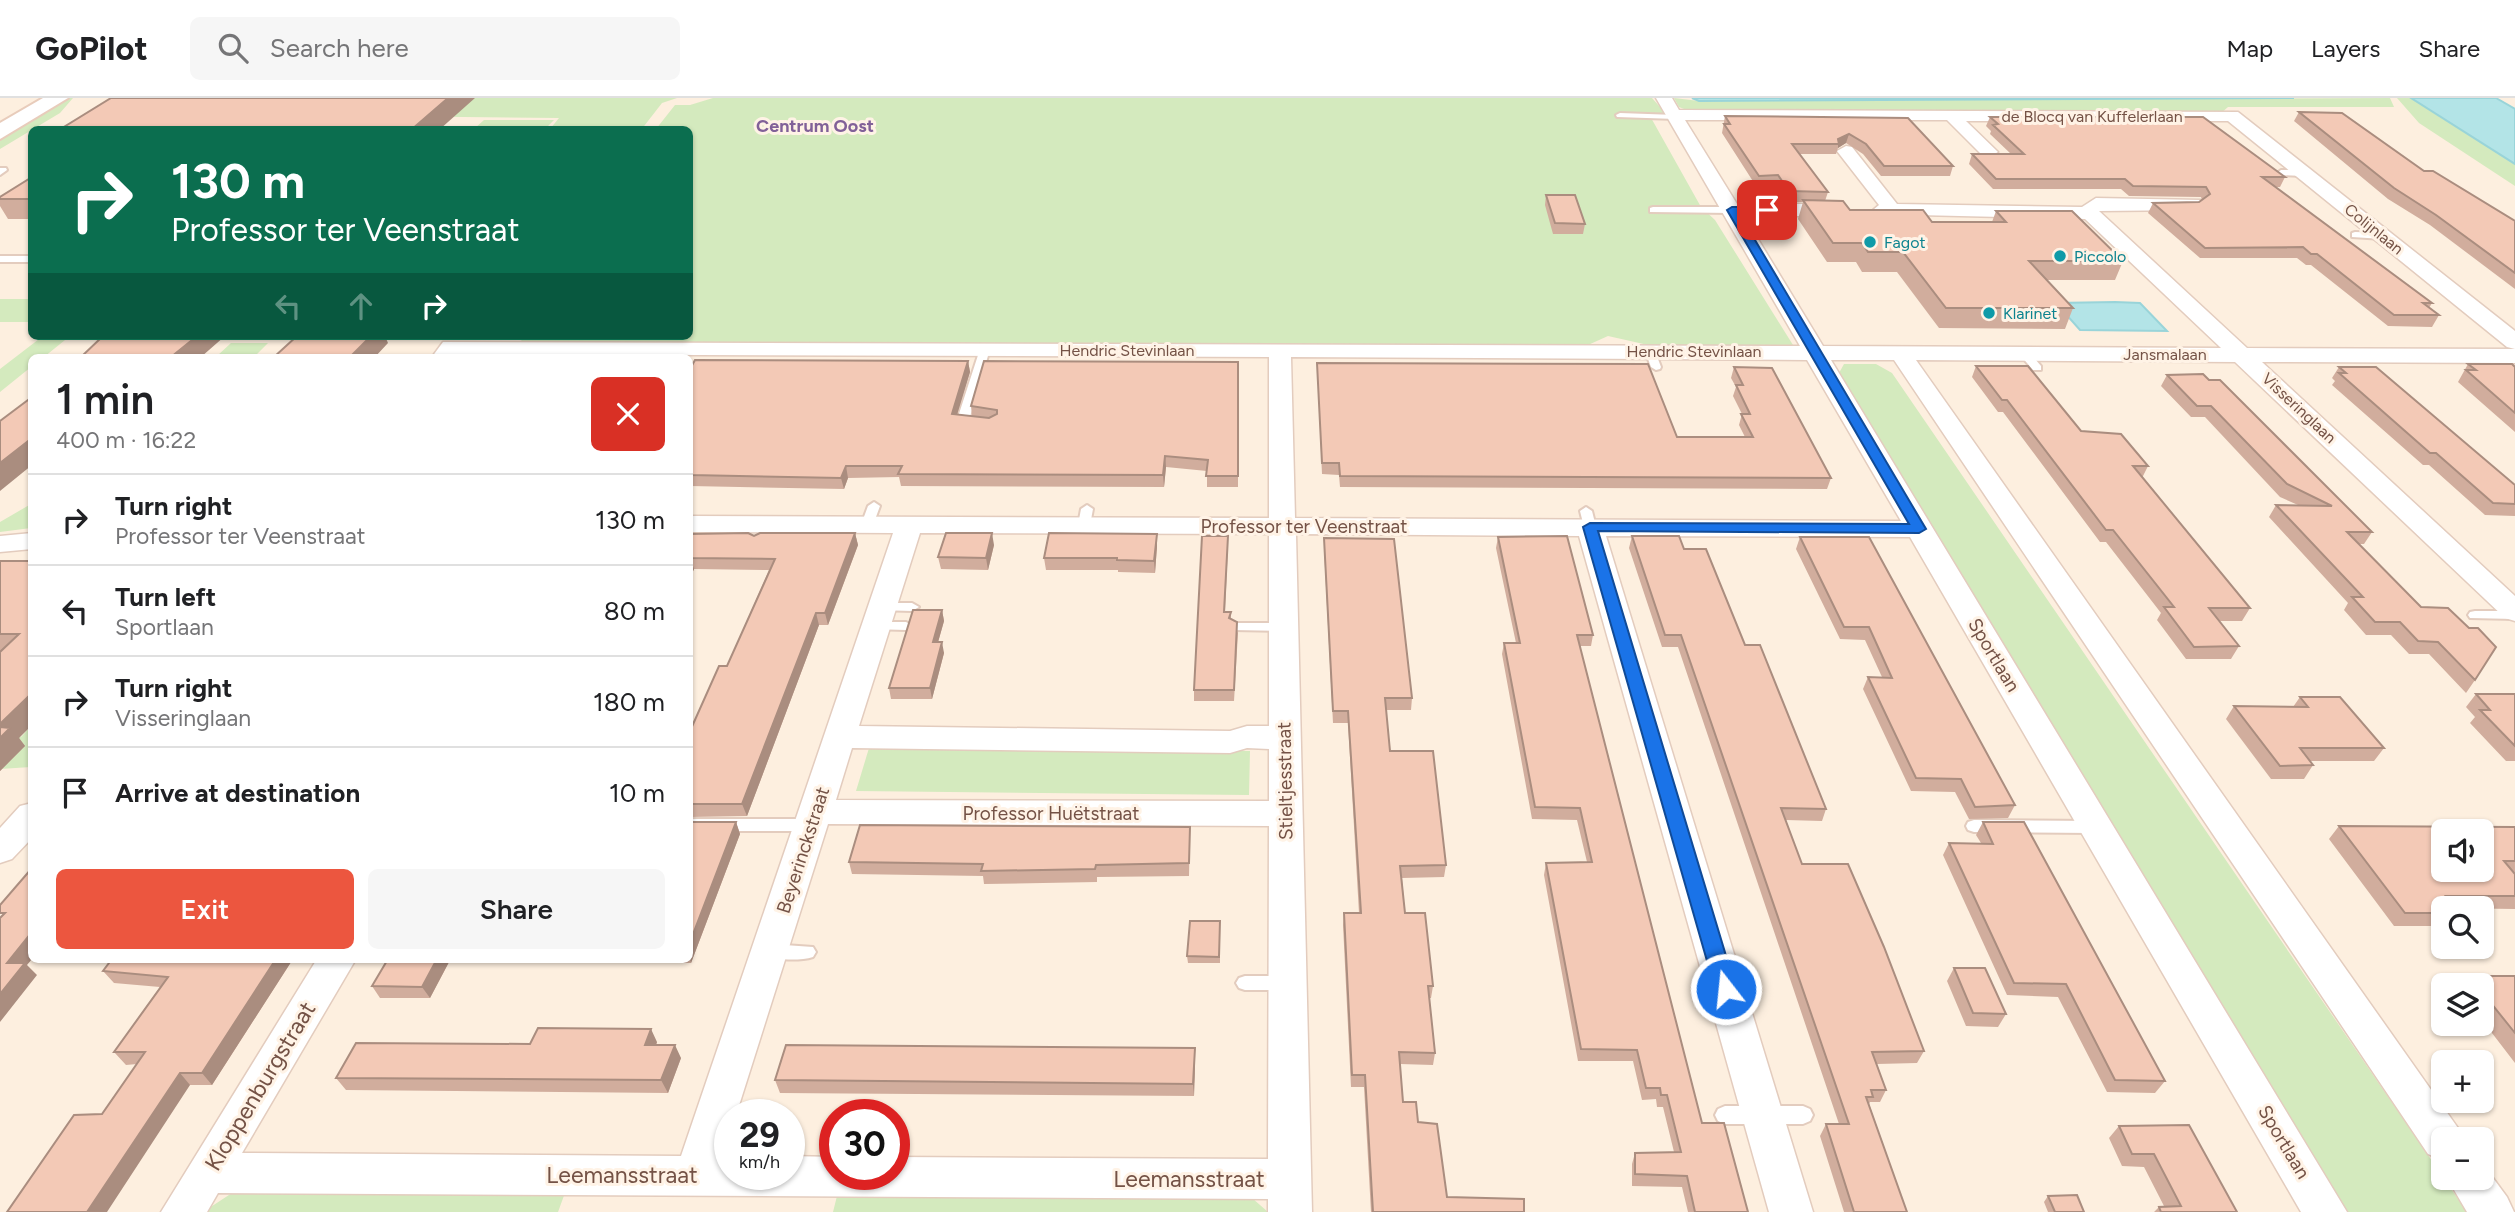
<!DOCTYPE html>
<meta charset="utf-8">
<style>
:root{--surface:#fff;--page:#f6f6f6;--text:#202124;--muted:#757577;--line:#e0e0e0;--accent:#ec563f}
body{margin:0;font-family:Figtree,sans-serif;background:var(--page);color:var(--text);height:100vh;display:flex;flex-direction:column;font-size:26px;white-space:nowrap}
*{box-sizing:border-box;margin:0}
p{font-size:23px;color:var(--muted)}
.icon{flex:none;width:38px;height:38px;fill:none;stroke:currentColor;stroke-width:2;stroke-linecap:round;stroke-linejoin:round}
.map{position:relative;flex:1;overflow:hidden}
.side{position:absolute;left:28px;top:256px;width:665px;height:609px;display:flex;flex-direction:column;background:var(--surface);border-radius:10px;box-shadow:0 2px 5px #0004}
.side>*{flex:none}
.top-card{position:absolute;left:28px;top:28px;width:665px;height:214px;border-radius:10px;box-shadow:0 2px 5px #0004;background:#0b6e4f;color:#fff;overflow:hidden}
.buttons{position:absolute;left:2431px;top:721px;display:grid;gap:14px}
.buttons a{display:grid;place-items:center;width:63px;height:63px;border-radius:10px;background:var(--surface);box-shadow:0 2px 5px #0004;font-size:35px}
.speed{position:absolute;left:714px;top:1001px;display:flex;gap:14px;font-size:35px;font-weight:700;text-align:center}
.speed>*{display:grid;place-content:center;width:91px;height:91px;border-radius:50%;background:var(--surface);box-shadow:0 2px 5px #0004;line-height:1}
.speed small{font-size:18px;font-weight:400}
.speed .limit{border:10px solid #d22;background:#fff;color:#111}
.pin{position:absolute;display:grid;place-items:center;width:60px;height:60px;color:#fff;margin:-30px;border-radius:14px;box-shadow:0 4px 10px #0006}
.me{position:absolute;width:77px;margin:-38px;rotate:344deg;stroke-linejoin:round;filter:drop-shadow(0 0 5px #0008)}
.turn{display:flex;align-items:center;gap:24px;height:147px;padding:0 28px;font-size:32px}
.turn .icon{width:91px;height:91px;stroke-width:2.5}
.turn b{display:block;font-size:49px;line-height:60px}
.lanes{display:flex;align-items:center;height:66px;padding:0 28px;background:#0003;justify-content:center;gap:35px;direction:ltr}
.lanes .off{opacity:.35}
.round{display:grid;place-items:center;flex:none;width:74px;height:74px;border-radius:10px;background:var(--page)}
.head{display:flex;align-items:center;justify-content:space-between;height:119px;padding:0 28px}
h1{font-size:42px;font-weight:600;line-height:52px}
.cta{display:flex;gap:14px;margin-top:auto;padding:14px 28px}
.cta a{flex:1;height:80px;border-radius:10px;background:var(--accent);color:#fff;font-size:28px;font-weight:600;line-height:80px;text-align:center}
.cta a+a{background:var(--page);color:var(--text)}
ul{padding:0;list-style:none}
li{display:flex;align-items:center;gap:21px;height:91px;padding:0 28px;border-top:2px solid var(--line)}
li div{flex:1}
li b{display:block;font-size:26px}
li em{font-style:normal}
header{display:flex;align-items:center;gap:42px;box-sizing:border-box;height:98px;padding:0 35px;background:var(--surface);border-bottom:2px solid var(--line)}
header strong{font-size:33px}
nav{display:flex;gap:38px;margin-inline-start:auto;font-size:24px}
.search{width:490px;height:63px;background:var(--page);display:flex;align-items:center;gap:18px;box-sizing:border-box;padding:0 24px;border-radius:10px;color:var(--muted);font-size:26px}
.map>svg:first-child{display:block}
</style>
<header>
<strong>GoPilot</strong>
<div class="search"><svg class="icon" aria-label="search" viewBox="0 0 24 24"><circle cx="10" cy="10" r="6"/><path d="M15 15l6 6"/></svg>Search here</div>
<nav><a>Map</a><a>Layers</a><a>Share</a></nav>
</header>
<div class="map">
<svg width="2515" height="1114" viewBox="0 0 2515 1114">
<rect width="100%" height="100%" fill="#fdefdf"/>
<path fill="#d4eabe" d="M66 0H73L60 15 0 51V39Z
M364 0H677L662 5 641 32 550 31 559 20 370 18Z
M713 0H1652L1667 17 1650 18 1701 109 1715 122 1793 247 1657 249 1608 238 1588 247 581 245 523 244 516 238H690V32L656 31 675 7H690Z
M1674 0 1699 3 2390 0 2394 9H2228L2220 16 2193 13H1689L1679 9Z
M2397 0H2411L2515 66V88L2419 25Z
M484 22H554L545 31H474Z
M0 201H31V224H0Z
M43 238H70L44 259H32L31 269 0 294V271Z
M231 245H268L254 259 217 258Z
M1844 266H1876L1892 275 2467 1114H2347L1839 275Z
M31 406V430L0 434V424Z
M31 628V669L0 671V639H21Z
M869 650 1250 653 1249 697 856 693Z
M566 1092 558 1114H203L232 1095Z
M838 1094 1252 1100 1268 1114H833Z"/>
<path fill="#b3e4e7" stroke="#99d4d9" stroke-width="2" d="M1692 0H2294L1699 3Z
M2411 0H2496L2515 11V66Z
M2115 204 2140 205 2167 233 2080 232 2056 205Z"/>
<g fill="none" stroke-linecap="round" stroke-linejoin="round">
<defs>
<path id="lane" d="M1620 15 1676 17 1680 19 1676 21 1617 19 1616 17Z
M0 70H6L7 72 0 77Z
M2281 72H2304L2308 75 2304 78 2278 77 2277 75Z
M1653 109H1732L1736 112 1732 115 1650 114V110Z
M2355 134 2383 135 2388 138 2383 141 2352 139V135Z
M0 158H32V164H0Z
M985 248 990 251 969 322 977 325 971 328 958 327 956 325 980 251Z
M1650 250 1655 253 1661 269 1660 271 1656 272 1651 269 1645 253Z
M2025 253 2029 254 2041 268V272H2033L2021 258 2020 256Z
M874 404 880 408 873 427 867 431 863 430 861 427 868 408Z
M1087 407 1093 411 1090 427 1084 431 1078 427 1081 411Z
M1586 409 1592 413 1596 429 1594 432 1590 433 1584 429 1580 413Z
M882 505H912L919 509 912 513 877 512 875 509Z
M2475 513H2515V521L2470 520 2468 517 2470 514Z
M876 524H906L913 528 906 532 871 531 869 528 871 525Z
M1238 525H1284L1291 529 1284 533 1233 532 1231 529 1233 526Z
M690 721H811L817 723 819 727 817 731 811 733H690Z
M1974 722 2094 723 2100 725 2102 729 2100 733 2094 735 1974 734 1968 732 1966 728 1968 724Z
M770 846 813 849 816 854 813 859C800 863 777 862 764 858L761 853 764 848Z
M1245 878H1286L1292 880 1295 885 1292 890 1286 892H1245L1239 890 1236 885 1239 880Z
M1725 1008H1803L1810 1011 1813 1017 1810 1023 1803 1026H1725L1718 1023 1715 1017 1718 1011Z"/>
<path id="street" d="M1656 0H1672L1679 12 2238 14 2515 233V251L2507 249 2228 23H1966L1998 54 1989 59 1983 58 1947 22H1685L1737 106H1839L1848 112 1839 118H1744L1823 248 2221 250 2085 121 1875 116 1873 112 1879 107 1837 53 1846 48 1852 49 1897 106 2082 109 2096 100 2201 102 2203 106 2194 112 2099 113 2247 250 2515 251V265L2262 264 2515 498V523L2505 520 2235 264 1916 262 2458 1030 2463 1041H2443V1062L2428 1056 1894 262H1831L2347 1114H2301L1910 439 1606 438 1813 1114H1769L1579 438 1296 436 1312 1114H1268V1101L218 1095 207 1114H161L317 861H356L242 1055 681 1058 893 435 690 434V418L1269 420V259L457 256 455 259H432L443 244 1800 248ZM1291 259 1807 262 1901 423 1295 420ZM920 435 1269 436V628H1247L1230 633 859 628ZM852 650 1230 655 1247 650 1269 651V703L836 702ZM828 726 1269 728 1268 1061 894 1059V1076H835V1059L789 1058V1076H730V1058H723L730 1037V1017H736Z
M32 435V451L0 454V438Z
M32 705V740L12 761 0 765V730L20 708Z
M2482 1065 2507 1099 2514 1114H2467L2447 1080H2482Z"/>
<path id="secondary" d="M43 0H68L0 41V25Z"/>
</defs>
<use href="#lane" stroke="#e3ccbe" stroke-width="4"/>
<use href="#street" stroke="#e3ccbe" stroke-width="3"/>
<use href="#secondary" stroke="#e8ccbb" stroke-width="4"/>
<use href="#lane" fill="#fff" fill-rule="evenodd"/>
<use href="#street" fill="#fff" fill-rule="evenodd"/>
<use href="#secondary" fill="#fff" fill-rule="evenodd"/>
</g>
<path fill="#d1ad9d" d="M2299 14 2424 73 2515 123V191L2430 127 2388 101 2294 23Z
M1725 18 1908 20 1953 68 1950 78H1881L1863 56 1846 45 1838 50 1836 56H1799L1828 94 1825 103 1850 112 1932 124H1992L1996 113 2123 163 2115 182H2047L2073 210 2065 231 1939 230 1897 174H1862L1856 164H1827L1798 121 1803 104H1787L1776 88H1756L1722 35Z
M1990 19 2285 79 2280 89H2276L2432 205 2429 210 2439 217 2432 229 2388 228 2311 167H2306L2297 160H2200L2148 115 2153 105 2199 104 2202 102 2201 99 2129 98 2121 91H1993L1969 66 1972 56H2011L1990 36 1991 33 1986 28Z
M1546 97 1585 126 1583 136H1553L1545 107Z
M0 101H32V121H8L0 108Z
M968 263 970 274 957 316 972 318 971 308 1238 264V389H1207V373L1166 369 1164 389 901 388 899 379 848 380 844 391 690 388V271Z
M1317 265 1677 339H1745L1739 327 1742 316 1733 298 1736 289 1731 280 1734 269 1831 380 1827 391 1340 389 1339 377 1322 376Z
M2468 266 2515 269V334L2458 284Z
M1976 268 2081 333 2148 368 2142 380 2250 510 2242 523H2219L2239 548 2231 561H2186L2157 522 2161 515 2106 444H2100L2003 314H1998L1972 279Z
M2339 269 2515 387V418L2485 417 2429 367H2423L2332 287 2335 283 2332 280Z
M2203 276 2372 434 2364 446H2359L2475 582 2466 595 2429 556H2409L2391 537H2366L2344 512 2348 505 2269 419 2276 407H2298L2280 399 2205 319H2191L2161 288 2167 277Z
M855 435 858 447 828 527H819L747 718 690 719V633L727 568 769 472 694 471 690 480V436L754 438Z
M1632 438 1684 451 1745 547 1826 711 1822 723 1786 722 1802 766 1924 953 1917 965 1877 966 1886 992 1880 1004H1870L1869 1006 1907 1114H1844L1820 1038 1826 1026H1839L1678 549H1662L1629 450Z
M1498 439 1593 537 1591 548H1580L1702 1025 1748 1114H1688L1682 1089 1632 1088V1066L1635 1055 1674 1054 1663 1009H1657L1656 1001 1642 1002 1633 963H1578L1544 777 1546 765 1587 764 1577 722 1532 721 1502 556 1504 545H1516L1496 450Z
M1800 439 2015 707 2008 720 1969 721 1955 694 1911 693 1863 591 1868 579H1882L1865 542 1840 541 1796 451Z
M1324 440 1412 600 1411 612H1386L1390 653 1446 767 1444 779 1402 780 1405 815 1433 888 1431 900H1429L1435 955 1433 967 1400 966 1403 1004 1418 1024 1447 1099 1524 1114H1371L1364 989H1351L1343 827 1344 815H1359L1348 625H1333L1324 451Z
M994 447 988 472 941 471 938 459Z
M1157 448 1155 475 1118 474V472H1046L1044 460Z
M1228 448 1225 514H1231V521L1238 535 1234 603H1194V592Z
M0 463H32L19 640 25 648 0 673Z
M942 512 944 523 938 544 944 555 932 601H891L889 590Z
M2476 596H2515V663H2506L2470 625 2475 619 2466 609Z
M2300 599 2384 650 2374 663H2310L2313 667 2304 681H2271L2226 621 2234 608 2293 609Z
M690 724H736L740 736 691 865H647L645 861H690Z
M1983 724 2165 983 2155 995 2107 994 2058 899 2007 897 1943 757 1949 745H1981L1976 737Z
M2339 728 2515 729V811L2443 810V828H2394L2329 741Z
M1190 729 1189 778 1097 779V784L984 786 983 778 852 776 849 764Z
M1220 823V865H1188L1187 858Z
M293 861 212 987H190L102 1016 137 966 126 967 114 954 160 889 114 885 103 873Z
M388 861H497L449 864 430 900H380L372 888Z
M1954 870 2006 916 1998 929 1966 928 1947 883Z
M2469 878H2515V965L2482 922V887H2460Z
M657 944 656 947 681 960 668 995 346 992 336 980 530 946Z
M1195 950V963L1194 998 780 995 775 982Z
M2119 1028 2237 1114H2154L2159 1109 2164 1108 2144 1069 2122 1068 2109 1040Z
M2048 1098 2084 1114H2048L2044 1104Z"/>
<path fill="#aa8d7f" d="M448 0H475L439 32H411Z
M1849 36 1846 45 1838 50V41Z
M197 238H225L201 259H171Z
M371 238H385L388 245 375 259H350Z
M968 263 970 274 954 327 952 316Z
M32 340V367L0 393V365Z
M1165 358 1166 369 1164 389 1163 377Z
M846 368 848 380 844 391 841 380Z
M855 435 858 447 828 527 825 515Z
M992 435 994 447 988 472 986 460Z
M1157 436V448L1155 475 1154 463Z
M690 460 694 471 690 480Z
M942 512 944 523 935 555 933 544Z
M816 515 819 527 747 718 742 706Z
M942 544 944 555 932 601 930 590Z
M32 595V627L19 640 25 648 0 673V626Z
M736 724 740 736 691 865 690 860V844Z
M32 834V861L27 867 37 877 0 924V896L7 865Z
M276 861H293L212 987 202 975Z
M437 861H447L449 864 430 900 422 889Z
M651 931 657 944 651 960 645 947Z
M675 947 681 960 668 995 661 982Z
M1195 950V963L1194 998 1193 986Z
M180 975 190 987 107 1114H87Z"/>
<path fill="#f3c9b6" stroke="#aa8d7f" stroke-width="2" fill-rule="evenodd" d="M111 0H448L411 32H59Z
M2299 14 2342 15 2424 73H2433L2515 123V175L2436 117 2394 90Z
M1725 18 1908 20 1953 68H1884L1866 46 1849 36 1838 41 1839 46H1792L1828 94 1789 93 1778 77 1759 78 1724 26H1730Z
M1990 19H2203L2285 79H2262L2432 205H2423L2439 217H2394L2317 156H2311L2303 149 2205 150 2153 105 2199 104 2210 96 2206 89 2133 88 2125 81H1996L1972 56H2024L1993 27 1998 26Z
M32 79V101H0V99Z
M1546 97H1575L1585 126 1555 125Z
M1803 102 1843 103 1850 112H1923L1932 124H2006L1996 113H2072L2123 163H2029L2073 210H1946L1903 154H1868L1862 145H1833Z
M103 238H197L171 259H81Z
M297 238H371L350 259H274Z
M695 262 968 263 952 316 989 320 997 316V312L971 308 984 263 1238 264V378H1206L1208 362 1165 358 1163 377 898 376 902 368H846L841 380 690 377V271Z
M1317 265 1648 266 1677 339H1753L1741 316H1750L1736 287H1743L1734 269 1772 270 1831 380 1340 378 1339 365H1322Z
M2468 266H2512L2515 269V315L2466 272H2476Z
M1976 268H2028L2081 333 2121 336 2148 368H2133L2250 510H2209L2239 548 2194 549 2164 509H2174L2113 432H2106L2007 302H2002Z
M2339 269H2376L2515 387V406L2493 405 2436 355H2430L2339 275H2346Z
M2203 276 2209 282H2220L2372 434H2347L2421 509 2448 510 2469 530H2478L2496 549 2475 582 2438 544 2418 543 2400 524H2375L2352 499H2363L2276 407 2332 408 2287 386 2211 308H2197L2167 277Z
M32 299V340L0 365V323Z
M748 435 754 438 760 435H855L825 515H816L742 706H690V633L719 568H727L775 461 690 460V461V436Z
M946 435H992L986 460 938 459Z
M1049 435 1157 436 1154 463 1117 462V460H1044Z
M1202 438H1228L1224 514H1231L1229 520 1237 524 1234 592H1194Z
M1567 438 1593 537H1577L1702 1025H1724L1748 1114H1695L1687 1078 1635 1076V1055L1681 1054 1667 997H1661L1660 990H1646L1637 952 1581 951 1546 765 1592 764 1580 710 1535 709 1504 545H1520L1498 439Z
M1632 438H1679L1684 451H1706L1745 547H1760L1826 711 1781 710 1802 766H1848L1884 849 1924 953 1872 954 1886 992H1871L1873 999H1866L1907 1114H1854L1826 1026H1849L1681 537H1665Z
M1800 439H1869L2015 707 1975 709 1961 681 1916 680 1868 579 1892 580 1869 529H1844Z
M1324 440 1394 441 1412 600H1385L1390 653H1433L1446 767 1400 768 1405 815H1425L1433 888H1428L1435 955 1399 954 1403 1004H1416L1418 1024 1437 1026 1447 1099 1524 1101V1114H1373L1365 977H1352L1344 815H1361L1348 613H1333Z
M0 463H32V595L0 626V554L19 536H0Z
M913 512H942L933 544H942L930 590H889Z
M2476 596H2515V648L2480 612H2490Z
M2300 599H2340L2384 650H2300L2313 667 2280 668 2234 608 2308 609Z
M0 629 10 630 0 640Z
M690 724H736L690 844Z
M1983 724H2024L2165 983 2115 982 2066 886 2014 885 1949 745 1993 746Z
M860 727 1190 729 1189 765 1096 767 1095 771 981 773 983 766 849 764Z
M2339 728 2515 729V763H2504L2515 776V798H2446L2456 810H2443V815H2405ZM2443 733H2482V772H2443Z
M32 770V834L7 865H25L0 896V820L5 815H0V807Z
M1190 823H1220L1219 859 1187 858Z
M112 861H276L202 975H180L87 1114H7L74 1017 102 1016 145 954H114L168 879 103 873Z
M388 861H437L422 889 372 888Z
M1954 870H1985L2006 916 1973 915Z
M2469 878H2515V935L2482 894V887H2476Z
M538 930 651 931 645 947H675L661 982 336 980 356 945 530 946Z
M786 947 1195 950 1193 986 775 982Z
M2189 1027 2237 1114H2161L2159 1109 2181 1108 2154 1056H2132L2119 1028Z
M2077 1097 2084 1114H2055L2048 1098Z"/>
<path fill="#1a73e8" stroke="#114b97" stroke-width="2" d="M1732 109H1767L1772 112 1767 115H1739L1926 431 1919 435 1598 433 1736 891 1733 897 1726 900 1718 897 1715 891 1583 429 1590 425 1909 426 1727 112Z"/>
<g fill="#0f9aa8" stroke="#fff3e6" stroke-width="2.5">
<circle cx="1870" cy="144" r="7"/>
<circle cx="2060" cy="158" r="7"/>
<circle cx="1989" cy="215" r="7"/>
</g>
<g text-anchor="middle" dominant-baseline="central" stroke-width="6" stroke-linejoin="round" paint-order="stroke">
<g font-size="16" fill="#745246" stroke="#fff3e6">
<text x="2092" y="18">de Blocq van Kuffelerlaan</text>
<text transform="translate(2374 131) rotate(39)">Colijnlaan</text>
<text x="1127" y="252">Hendric Stevinlaan</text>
<text x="1694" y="253">Hendric Stevinlaan</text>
<text x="2165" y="256">Jansmalaan</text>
<text transform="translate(2299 310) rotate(43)">Visseringlaan</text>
</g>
<g font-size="16" fill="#0d838f" stroke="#fff3e6" text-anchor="start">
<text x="1884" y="144">Fagot</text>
<text x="2074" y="158">Piccolo</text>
<text x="2003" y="215">Klarinet</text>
</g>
<g font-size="18" font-weight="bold" fill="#816198" stroke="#fff3e6">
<text x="815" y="28">Centrum Oost</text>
</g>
<g font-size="19" fill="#745246" stroke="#fff3e6">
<text x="1304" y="428">Professor ter Veenstraat</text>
<text transform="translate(1994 557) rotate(59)">Sportlaan</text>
<text transform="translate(1285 683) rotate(-91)">Stieltjesstraat</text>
<text x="1051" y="715">Professor Huëtstraat</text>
<text transform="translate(803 752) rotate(-72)">Beyerinckstraat</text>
<text transform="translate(2284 1044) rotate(59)">Sportlaan</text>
</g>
<g font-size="23" fill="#745246" stroke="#fff3e6">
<text transform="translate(260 988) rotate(-59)">Kloppenburgstraat</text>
<text x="622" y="1077">Leemansstraat</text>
<text x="1189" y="1081">Leemansstraat</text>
</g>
</g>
</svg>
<div class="buttons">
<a><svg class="icon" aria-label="sound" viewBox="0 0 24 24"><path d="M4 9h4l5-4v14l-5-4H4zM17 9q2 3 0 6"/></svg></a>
<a><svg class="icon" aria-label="search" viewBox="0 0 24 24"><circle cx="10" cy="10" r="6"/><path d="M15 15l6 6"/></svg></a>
<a><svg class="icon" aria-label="layers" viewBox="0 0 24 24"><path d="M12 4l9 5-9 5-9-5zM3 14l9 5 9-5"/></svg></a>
<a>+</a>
<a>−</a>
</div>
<div class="speed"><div>29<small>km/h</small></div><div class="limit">30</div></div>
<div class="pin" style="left:1767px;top:112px;background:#d93025"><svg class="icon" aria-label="arrive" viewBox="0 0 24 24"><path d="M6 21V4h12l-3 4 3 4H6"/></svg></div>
<svg class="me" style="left:1726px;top:891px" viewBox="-20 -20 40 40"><circle r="17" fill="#1a73e8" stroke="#fff" stroke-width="3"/><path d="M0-11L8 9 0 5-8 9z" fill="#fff"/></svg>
<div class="top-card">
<div class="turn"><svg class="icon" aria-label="right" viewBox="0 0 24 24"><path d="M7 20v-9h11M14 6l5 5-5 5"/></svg><div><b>130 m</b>Professor ter Veenstraat</div></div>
<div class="lanes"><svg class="icon off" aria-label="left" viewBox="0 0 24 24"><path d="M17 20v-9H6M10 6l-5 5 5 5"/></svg><svg class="icon off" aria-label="ahead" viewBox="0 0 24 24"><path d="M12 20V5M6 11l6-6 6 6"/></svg><svg class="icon" aria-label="right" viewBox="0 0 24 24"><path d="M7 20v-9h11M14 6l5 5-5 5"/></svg></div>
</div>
<section class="side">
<div class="head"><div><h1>1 min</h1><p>400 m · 16:22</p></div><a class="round" style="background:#d93025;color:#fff"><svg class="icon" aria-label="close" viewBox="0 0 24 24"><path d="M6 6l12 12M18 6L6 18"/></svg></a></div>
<ul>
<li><svg class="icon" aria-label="right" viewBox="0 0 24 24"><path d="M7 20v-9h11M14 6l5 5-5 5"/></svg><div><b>Turn right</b><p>Professor ter Veenstraat</p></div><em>130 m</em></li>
<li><svg class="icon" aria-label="left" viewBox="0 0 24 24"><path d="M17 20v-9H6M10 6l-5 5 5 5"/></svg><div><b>Turn left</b><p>Sportlaan</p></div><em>80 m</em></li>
<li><svg class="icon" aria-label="right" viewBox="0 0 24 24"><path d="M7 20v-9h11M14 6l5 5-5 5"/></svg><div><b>Turn right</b><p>Visseringlaan</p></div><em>180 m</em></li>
<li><svg class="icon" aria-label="arrive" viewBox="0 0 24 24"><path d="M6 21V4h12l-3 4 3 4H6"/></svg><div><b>Arrive at destination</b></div><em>10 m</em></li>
</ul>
<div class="cta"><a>Exit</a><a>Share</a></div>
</section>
</div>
